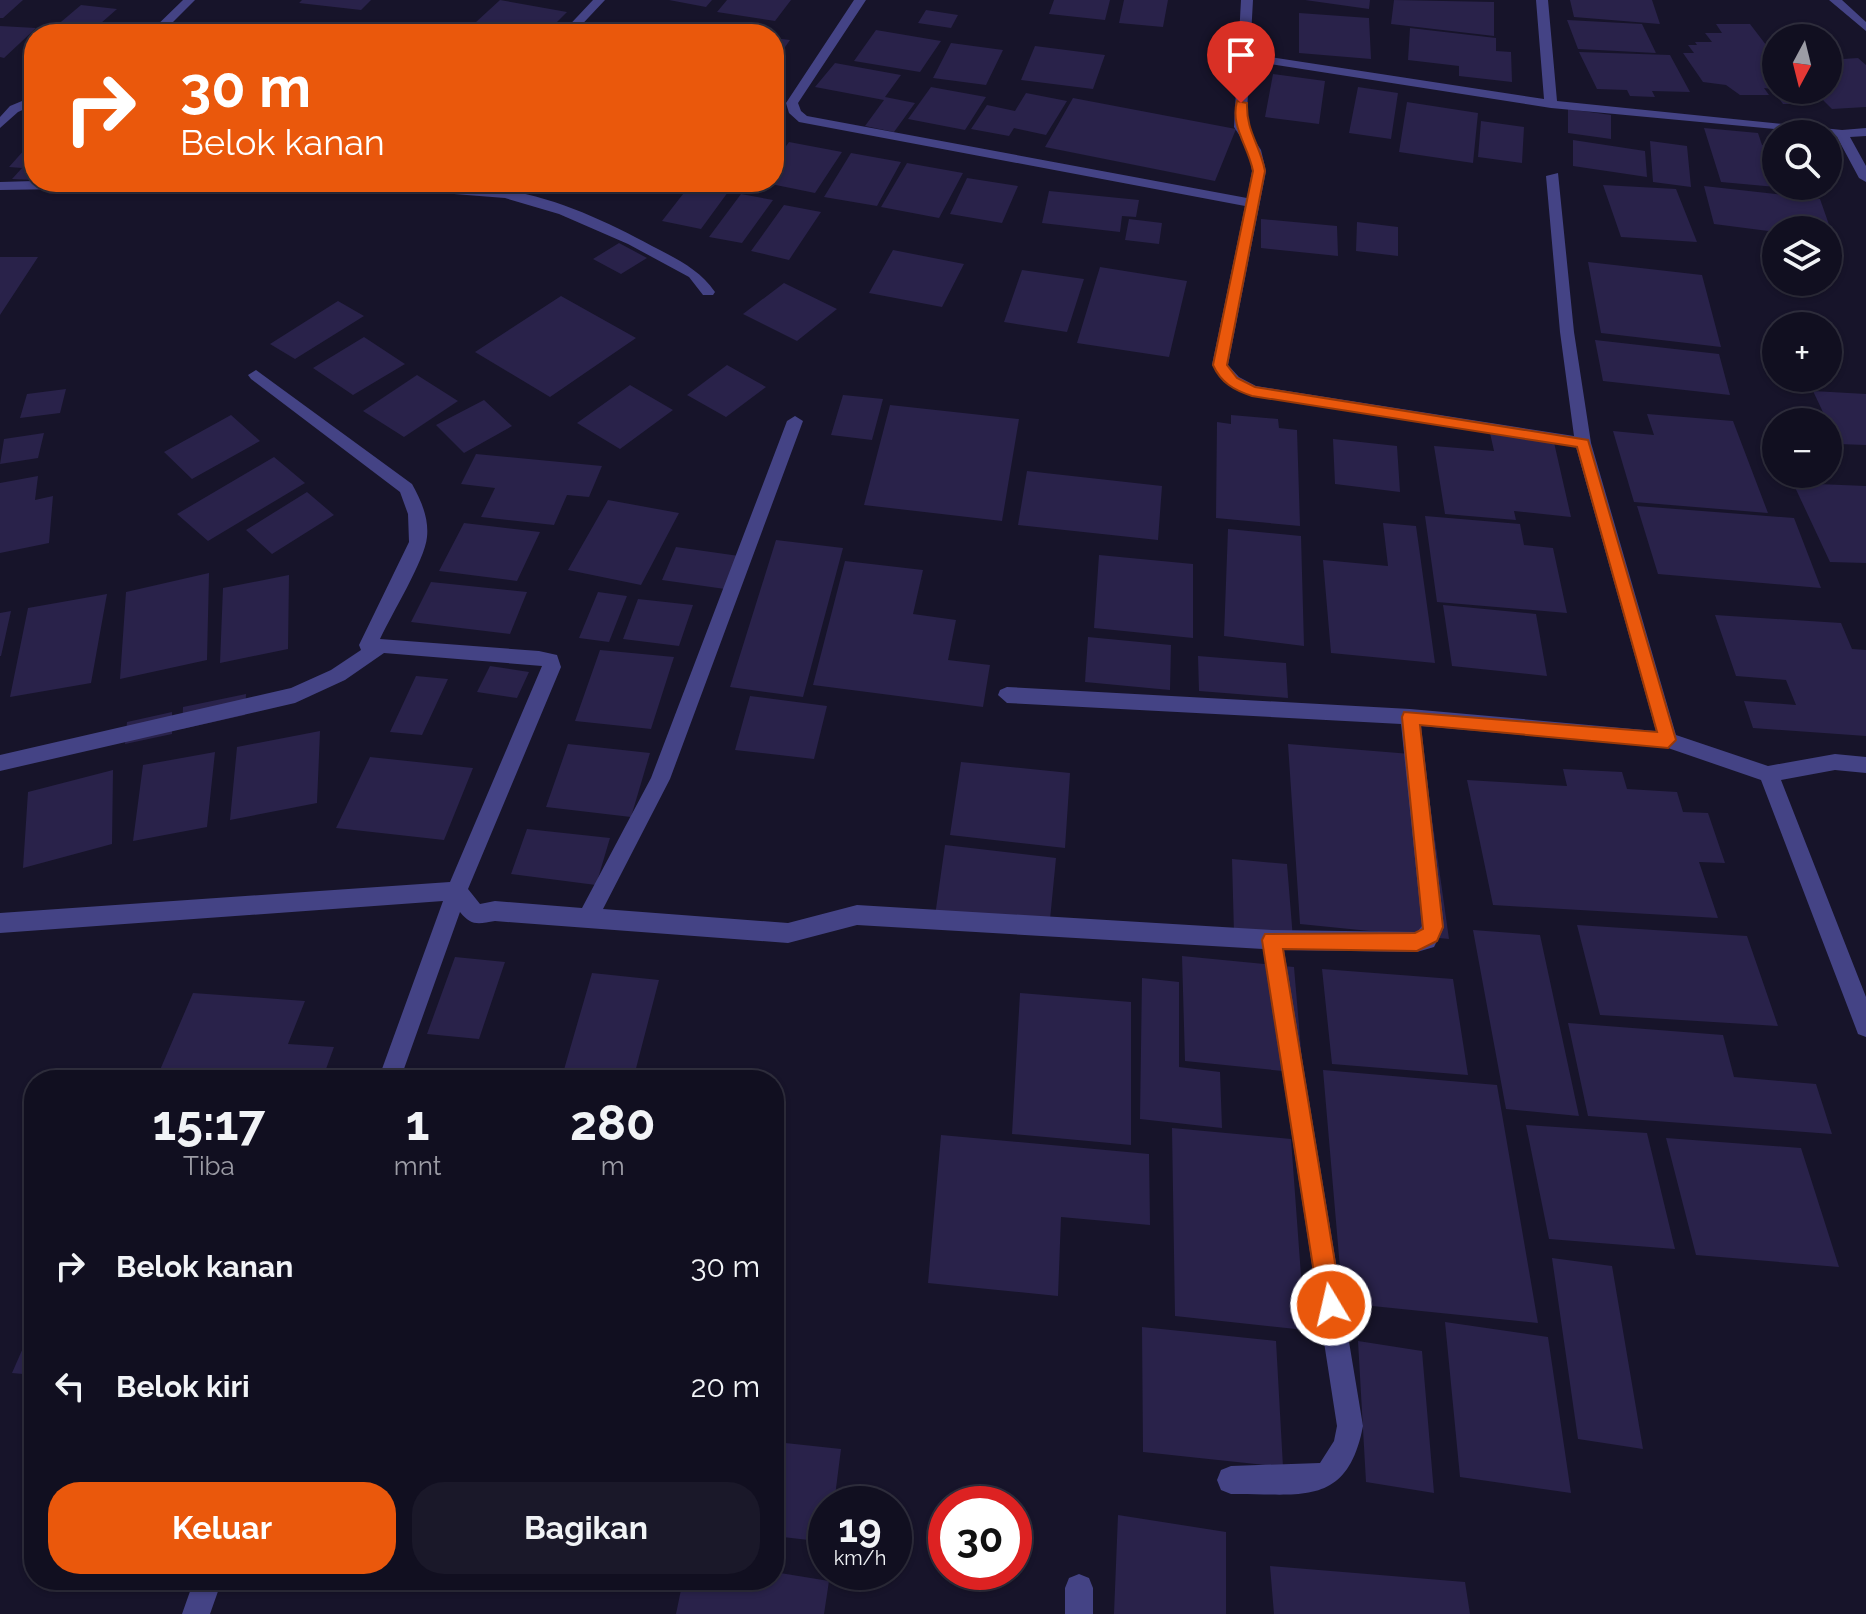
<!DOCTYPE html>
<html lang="id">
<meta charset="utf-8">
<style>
:root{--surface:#110f20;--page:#1a1829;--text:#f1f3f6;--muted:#9c9ca5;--line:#302f3e;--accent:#ea580c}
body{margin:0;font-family:Raleway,sans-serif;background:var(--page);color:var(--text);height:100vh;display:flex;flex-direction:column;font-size:30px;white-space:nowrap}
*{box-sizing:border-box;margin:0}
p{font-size:26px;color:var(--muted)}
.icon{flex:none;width:44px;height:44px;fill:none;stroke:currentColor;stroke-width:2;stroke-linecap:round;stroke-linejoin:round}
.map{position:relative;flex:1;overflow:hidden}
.sheet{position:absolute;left:24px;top:1070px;width:760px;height:520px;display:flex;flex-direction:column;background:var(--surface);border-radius:32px;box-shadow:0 2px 6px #0004,0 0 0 2px var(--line)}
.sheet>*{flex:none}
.hud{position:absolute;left:24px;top:24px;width:760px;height:168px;border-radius:32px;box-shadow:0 2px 6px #0004,0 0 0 2px var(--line);background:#ea580c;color:#fff;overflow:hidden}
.needle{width:52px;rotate:187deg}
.controls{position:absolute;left:1762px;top:24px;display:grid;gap:16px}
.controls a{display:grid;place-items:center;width:80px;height:80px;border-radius:50%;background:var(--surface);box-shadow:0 2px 6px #0004,0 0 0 2px var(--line);font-size:40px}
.speed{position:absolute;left:808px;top:1486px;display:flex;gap:16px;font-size:40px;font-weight:700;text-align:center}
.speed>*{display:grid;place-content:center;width:104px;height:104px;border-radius:50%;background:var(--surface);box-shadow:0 2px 6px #0004,0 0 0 2px var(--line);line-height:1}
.speed small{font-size:20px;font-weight:400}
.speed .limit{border:12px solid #d22;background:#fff;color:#111}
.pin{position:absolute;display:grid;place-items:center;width:68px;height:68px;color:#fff;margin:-82px -34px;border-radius:50% 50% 50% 0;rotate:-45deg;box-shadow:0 0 8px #0007}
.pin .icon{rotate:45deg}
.me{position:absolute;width:88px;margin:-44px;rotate:351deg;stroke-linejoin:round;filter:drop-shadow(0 0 6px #0008)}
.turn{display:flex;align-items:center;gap:28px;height:168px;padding:0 24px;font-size:36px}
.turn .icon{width:104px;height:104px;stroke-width:2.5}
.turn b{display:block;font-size:56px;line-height:68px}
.eta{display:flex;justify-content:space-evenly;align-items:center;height:136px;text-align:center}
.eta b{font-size:48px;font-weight:700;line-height:56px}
.action{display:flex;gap:16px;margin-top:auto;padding:16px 24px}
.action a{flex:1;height:92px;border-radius:32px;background:var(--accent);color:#fff;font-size:32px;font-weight:700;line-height:92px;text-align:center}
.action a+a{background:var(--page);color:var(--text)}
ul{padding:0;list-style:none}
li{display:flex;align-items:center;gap:24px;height:120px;padding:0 24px}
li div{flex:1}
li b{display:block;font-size:30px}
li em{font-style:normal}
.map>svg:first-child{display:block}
</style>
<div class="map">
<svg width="1866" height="1614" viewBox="0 0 1866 1614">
<rect width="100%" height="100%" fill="#17142a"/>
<path fill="#29224a" d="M0 0H23L3 18H0Z
M302 0H371L361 10 299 3Z
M500 0 567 12 545 34H463Z
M669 0H712L706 7Z
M727 0H791L775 21 717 12Z
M1054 0H1110L1105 20 1049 14Z
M1124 0H1168L1163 27 1119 23Z
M1305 0H1370L1369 9Z
M1394 0 1494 2V36L1391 24Z
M1570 0H1652L1660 24 1574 17Z
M81 5 117 9 92 31 55 27Z
M926 10 958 15 951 28 918 23Z
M1299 13 1369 18 1371 59 1299 53Z
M1567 20 1642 24 1656 53 1578 49Z
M1716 24H1750L1776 58V90H1801L1811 104H1783L1772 89 1764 88 1769 95H1740L1726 85 1703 82 1683 53H1694L1688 45H1697L1695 42H1712L1705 33H1722Z
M0 26 36 28 4 58 0 57Z
M1410 28 1496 38V51L1511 52 1512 82 1459 76V66L1408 60Z
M876 30 941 41 920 72 854 61Z
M774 38 790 40 778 57 774 56Z
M951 43 1003 50 986 85 933 78Z
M1035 46 1105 55 1093 89 1021 80Z
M1579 52 1670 55 1690 92 1652 91 1655 97 1630 96 1627 90 1597 89Z
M1858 58 1866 65V107L1832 109 1813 90H1828V60Z
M835 63 901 75 885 97 915 103 894 132 865 126 884 100 815 87Z
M1273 74 1325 81 1319 124 1265 117Z
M931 87 986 97 965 130 908 119Z
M1358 87 1398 93 1391 139 1349 133Z
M1026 93 1067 101 1046 135 1014 128 1009 136 971 129 987 105 1015 111Z
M1073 98 1236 129 1215 181 1045 147Z
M1407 102 1478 113 1473 163 1399 152Z
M1568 109 1611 115V139L1568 133Z
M1481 121 1524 127 1522 163 1478 157Z
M1704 128 1758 133 1762 145 1776 146V187L1721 182Z
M34 139V180L12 179 22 168 9 167Z
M1573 140 1645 151 1647 177 1573 166Z
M1650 141 1687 146 1691 187 1653 182Z
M789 142 842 152 815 193 766 183 774 182V163Z
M851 153 901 162 877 206 824 197Z
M907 163 963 173 939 218 881 207Z
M967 178 1018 186 1002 223 950 214Z
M690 185 728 192 701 229 662 221Z
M1603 185 1676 189 1697 242 1621 237Z
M1704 186 1820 199 1834 239 1828 238V230L1776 232 1714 224Z
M1783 186H1819L1821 192 1783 188Z
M1049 191 1139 200 1136 217 1122 216 1120 232 1042 223Z
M741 194 773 200 742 243 709 237Z
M784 205 821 212 789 260 751 251Z
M1129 219 1162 223 1159 244 1125 240Z
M1261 219 1337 226 1338 256 1261 248Z
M1357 222 1398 227V256L1356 251Z
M619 243 647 258 621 274 593 259Z
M893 250 964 264 942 307 869 293Z
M0 257H38L0 315Z
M1588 262 1702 275 1721 347 1601 333Z
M1100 267 1187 281 1169 357 1077 343Z
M1022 270 1084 279 1067 332 1004 322Z
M784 283 837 309 797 341 743 314Z
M561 296 636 338 550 397 475 352Z
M338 301 364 316 295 359 270 344Z
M364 337 405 364 353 395 313 368Z
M1595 340 1719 354 1730 395 1603 381Z
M727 365 766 387 726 417 687 395Z
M417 375 458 401 404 437 363 411Z
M630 385 673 410 620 449 577 423Z
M66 389 60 413 20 418 27 394Z
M1813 391 1866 394V445L1838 444Z
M843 395 883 399 872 440 831 435Z
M484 400 512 426 464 453 436 425Z
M890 405 1019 419 1002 521 864 505Z
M1647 414 1733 421 1768 513 1634 502 1613 431 1654 435Z
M231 415 260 441 192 479 164 452Z
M1231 415 1278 419 1279 428 1297 430 1300 526 1216 518 1217 422 1231 424Z
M44 433 38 458 0 464 4 439Z
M1490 433 1553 438 1571 517 1514 511 1516 520 1445 514 1434 446 1494 451Z
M1333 439 1397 446 1400 492 1335 484Z
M476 454 602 466 589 497 567 495 554 525 481 517 495 488 461 484Z
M274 457 305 483 208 541 177 514Z
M1027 471 1162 486 1158 540 1018 525Z
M38 476 35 500 53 496 49 543 0 553V483Z
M1793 483 1866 486V563L1830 562Z
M307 492 334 515 272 554 246 530Z
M608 500 679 513 641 585 568 570Z
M1637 506 1794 518 1821 588 1658 574Z
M1425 516 1520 524 1524 545 1553 548 1567 613 1437 602Z
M464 523 540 532 517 581 439 571Z
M1383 523 1416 526 1435 663 1331 653 1323 560 1388 566Z
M1228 529 1301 536 1304 646 1224 636Z
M776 540 843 548 803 697 730 687Z
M676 547 739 556 725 589 662 580Z
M1099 555 1193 564V638L1094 628Z
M845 561 923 570 913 614 956 620 948 660 990 665 983 707 813 685Z
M209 573 207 660 120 679 126 592Z
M289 575 288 649 220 663 223 588Z
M431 582 527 592 510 634 411 622Z
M598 592 627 596 609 642 579 638Z
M107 594 91 683 10 697 28 608Z
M638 599 693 605 679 646 623 639Z
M1443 605 1536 614 1547 676 1452 666Z
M11 611 1 656H0V613Z
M1715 615 1841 623 1852 649 1866 650V736L1753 728 1744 701 1796 705 1786 680 1736 676Z
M1088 637 1171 645 1170 690 1085 682Z
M600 650 674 657 651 729 575 721Z
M1198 656 1286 663 1288 698 1199 691Z
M490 666 529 672 517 698 477 692Z
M416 676 448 679 422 735 390 732Z
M246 694 245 715 182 729 183 707Z
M750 696 827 706 814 759 735 750Z
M172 712V734L125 744 127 722Z
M320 731 317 803 230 820 237 747Z
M568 744 650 753 631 817 546 807Z
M1288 744 1423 755 1449 939 1300 924Z
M215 752 207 827 133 841 143 765Z
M370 757 473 768 444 840 336 828Z
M961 762 1070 773 1065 848 950 835Z
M1563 769 1622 772 1627 789 1677 792 1683 812 1708 813 1725 863 1699 862 1718 918 1493 905 1467 780 1567 786Z
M113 770 112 844 23 868 28 792Z
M527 829 610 838 596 885 511 874Z
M945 845 1056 858 1049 930 935 916Z
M1232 859 1287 864 1293 939 1234 934Z
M1577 925 1747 936 1778 1026 1600 1015Z
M1473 930 1540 935 1579 1116 1506 1109Z
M1182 956 1294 967 1303 1073 1185 1061Z
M455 957 505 962 479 1039 427 1034Z
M1322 969 1453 979 1468 1075 1332 1064Z
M592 973 659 980 633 1080H561Z
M1142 978 1179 982V1067L1220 1072 1222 1128 1140 1119Z
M193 993 305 1001 288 1044 334 1047 322 1080 157 1077Z
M1020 993 1131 1002V1145L1012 1134Z
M1568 1023 1723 1035 1734 1077 1816 1084 1832 1134 1588 1116Z
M1323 1070 1497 1085 1538 1323 1343 1303Z
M1526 1125 1647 1133 1675 1249 1549 1239Z
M1172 1128 1291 1139 1305 1330 1175 1316Z
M941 1135 1149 1154 1150 1225 1061 1217 1058 1296 928 1283Z
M1666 1138 1801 1148 1839 1267 1696 1255Z
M1552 1258 1612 1266 1643 1449 1578 1439Z
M1445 1322 1548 1337 1571 1493 1460 1477Z
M34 1323V1375L12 1373Z
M1142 1327 1276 1341 1283 1467 1143 1452Z
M1358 1341 1422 1351 1434 1493 1366 1482Z
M776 1442 841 1449 834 1504H826V1542L774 1536Z
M1118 1515 1226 1532V1614H1114Z
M1270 1566 1465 1582 1470 1614H1274Z
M774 1572 829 1581 824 1614H676L683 1580H774Z"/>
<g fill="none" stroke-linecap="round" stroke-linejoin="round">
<path fill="#444385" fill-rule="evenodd" d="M183 0H195L161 34H148Z
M593 0H605L573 34H561Z
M854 0H866L798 103 801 111 807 116 1247 198 1252 171 1249 150 1234 127 1241 0H1253L1250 54 1544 99 1536 0H1548L1557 101 1842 130 1866 128V136L1850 137 1866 166V182L1859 178 1837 137 1828 134 1551 108 1250 61 1246 127 1261 150 1266 171 1228 365 1239 377 1256 386 1574 436 1560 332 1546 176 1558 173 1574 332 1591 443 1676 735 1768 766 1835 754 1866 757V773L1835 770 1781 780 1866 997V1037L1858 1034 1855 1026 1761 780 1668 748 1421 726 1444 927 1434 947 1417 952 1284 950 1363 1426C1347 1509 1299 1493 1231 1494L1221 1490 1217 1480 1221 1470 1231 1466 1320 1463 1334 1441 1337 1426 1263 949 857 925 788 943 495 921C478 924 471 926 460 912L400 1080H378L443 901 0 933V913L450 882 542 666 384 653 345 680 295 703 0 771V755L291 688 331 670 361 650 359 645 409 542 408 514 400 492 251 379 248 375 256 370 412 484C421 500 429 518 427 537 425 560 391 615 380 639L539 651 557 655 561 667 468 889 480 904 495 901 582 908 651 778 787 421 795 416 803 421 670 779 603 909 788 923 857 905 1272 930 1417 932 1422 926 1401 724 1007 703 998 695 1000 690 1007 687 1410 709 1656 731 1576 447 1252 396 1228 385 1212 365 1245 206 799 122 789 113 786 103Z
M1829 0H1842L1866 22V31Z
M34 96V105L18 112 0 128V117L10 106Z
M0 182 34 181 257 182 250 186 0 190Z
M345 182C398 182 452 183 504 190 554 197 608 222 652 246 677 259 699 269 715 292L713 295H703L689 277 628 244 559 214 505 198 352 186Z
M1079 1574 1089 1578 1093 1588V1614H1065V1588L1069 1578Z
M194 1580H222L210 1614H182Z"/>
</g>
<path fill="#ea580c" stroke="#983908" stroke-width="2" d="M1237 101 1247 103C1246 132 1260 144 1265 171L1227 365 1237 378 1255 387 1588 440 1676 740 1668 748 1420 725 1443 927 1437 941 1417 951 1283 949 1342 1305 1339 1313 1331 1316 1323 1313 1319 1305 1262 940 1265 934 1415 933 1423 929 1402 717 1404 712 1657 732 1577 447 1252 396C1234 390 1221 383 1213 365L1253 171C1248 145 1230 127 1237 101Z"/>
</svg>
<div class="controls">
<a><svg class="needle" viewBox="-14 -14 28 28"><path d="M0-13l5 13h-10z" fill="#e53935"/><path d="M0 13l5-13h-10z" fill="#9c9ca5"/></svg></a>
<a><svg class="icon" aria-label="search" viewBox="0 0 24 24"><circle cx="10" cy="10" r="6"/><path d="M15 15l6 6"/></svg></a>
<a><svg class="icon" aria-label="layers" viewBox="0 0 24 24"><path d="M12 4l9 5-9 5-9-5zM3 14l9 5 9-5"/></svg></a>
<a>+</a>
<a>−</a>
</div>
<div class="speed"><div>19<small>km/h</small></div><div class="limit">30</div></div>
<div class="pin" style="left:1241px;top:103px;background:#d93025"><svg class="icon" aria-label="arrive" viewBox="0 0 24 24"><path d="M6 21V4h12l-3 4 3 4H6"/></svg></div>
<svg class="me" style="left:1331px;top:1305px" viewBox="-20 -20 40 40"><circle r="17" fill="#ea580c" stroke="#fff" stroke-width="3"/><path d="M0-11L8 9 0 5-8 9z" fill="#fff"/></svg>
<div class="hud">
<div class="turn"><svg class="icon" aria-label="right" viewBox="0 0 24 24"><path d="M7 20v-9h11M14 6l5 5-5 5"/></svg><div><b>30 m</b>Belok kanan</div></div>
</div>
<section class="sheet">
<div class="eta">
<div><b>15:17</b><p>Tiba</p></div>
<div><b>1</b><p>mnt</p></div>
<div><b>280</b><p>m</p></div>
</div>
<ul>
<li><svg class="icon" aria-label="right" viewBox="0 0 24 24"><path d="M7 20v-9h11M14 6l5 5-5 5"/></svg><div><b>Belok kanan</b></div><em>30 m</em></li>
<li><svg class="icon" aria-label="left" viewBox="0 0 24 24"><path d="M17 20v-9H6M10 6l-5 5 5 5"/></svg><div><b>Belok kiri</b></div><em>20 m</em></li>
</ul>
<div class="action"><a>Keluar</a><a>Bagikan</a></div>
</section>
</div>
